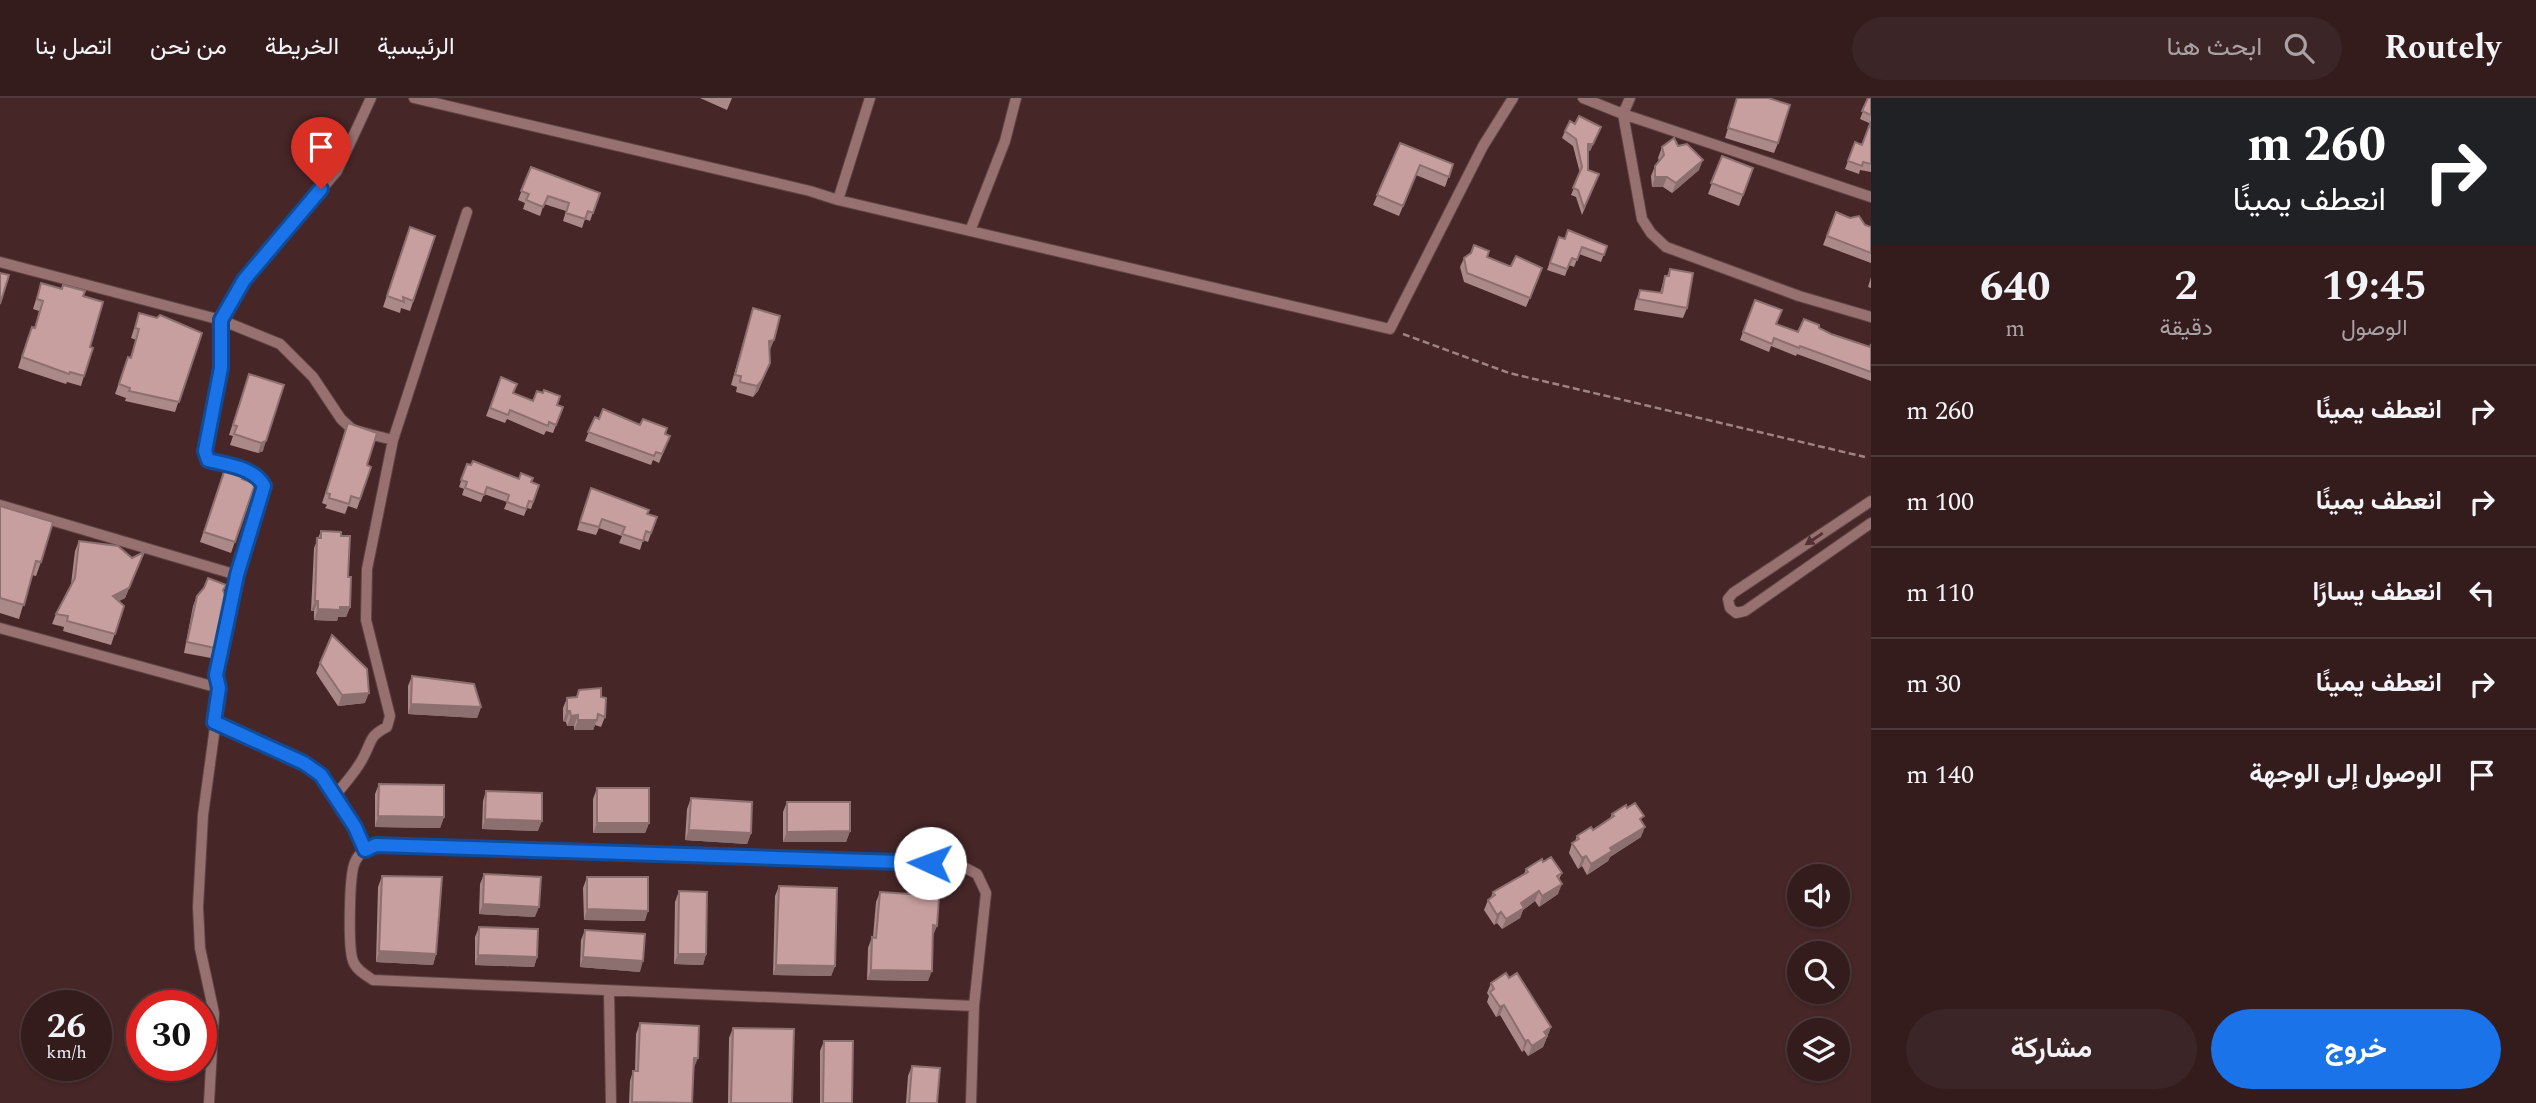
<!DOCTYPE html>
<html lang="ar">
<meta charset="utf-8">
<style>
:root{--surface:#341c1d;--page:#3c2526;--text:#f1f3f6;--muted:#a9a1a4;--line:#4e3a3b;--accent:#1a73e8}
body{margin:0;font-family:Spectral,Vazirmatn,serif;background:var(--page);color:var(--text);direction:rtl;height:100vh;display:flex;flex-direction:column;font-size:26px;white-space:nowrap}
*{box-sizing:border-box;margin:0}
p{font-size:23px;color:var(--muted)}
.icon{flex:none;width:38px;height:38px;fill:none;stroke:currentColor;stroke-width:2;stroke-linecap:round;stroke-linejoin:round}
.map{position:relative;flex:1;overflow:hidden;direction:ltr}
.drawer{display:flex;flex-direction:column;background:var(--surface);width:665px}
.drawer>*{flex:none}
.banner{background:#202124;color:#fff;overflow:hidden}
.fabs{position:absolute;left:1787px;top:766px;display:grid;gap:14px}
.fabs a{display:grid;place-items:center;width:63px;height:63px;border-radius:50%;background:var(--surface);box-shadow:0 2px 5px #0004,0 0 0 2px var(--line);font-size:35px}
.speed{position:absolute;left:21px;top:892px;display:flex;gap:14px;font-size:35px;font-weight:700;text-align:center}
.speed>*{display:grid;place-content:center;width:91px;height:91px;border-radius:50%;background:var(--surface);box-shadow:0 2px 5px #0004,0 0 0 2px var(--line);line-height:1}
.speed small{font-size:18px;font-weight:400}
.speed .limit{border:10px solid #d22;background:#fff;color:#111}
.pin{position:absolute;display:grid;place-items:center;width:60px;height:60px;color:#fff;margin:-72px -30px;border-radius:50% 50% 50% 0;rotate:-45deg;box-shadow:0 0 7px #0007}
.pin .icon{rotate:45deg}
.me{position:absolute;width:77px;margin:-38px;rotate:272deg;stroke-linejoin:round;filter:drop-shadow(0 0 5px #0008)}
.turn{display:flex;align-items:center;gap:24px;height:147px;padding:0 35px;font-size:32px}
.turn .icon{width:91px;height:91px;stroke-width:2.5}
.turn b{display:block;font-size:49px;line-height:60px}
.eta{display:flex;justify-content:space-evenly;align-items:center;height:119px;text-align:center}
.eta b{font-size:42px;font-weight:700;line-height:49px}
.action{display:flex;gap:14px;margin-top:auto;padding:14px 35px}
.action a{flex:1;height:80px;border-radius:42px;background:var(--accent);color:#fff;font-size:28px;font-weight:700;line-height:80px;text-align:center}
.action a+a{background:var(--page);color:var(--text)}
ul{padding:0;list-style:none}
li{display:flex;align-items:center;gap:21px;height:91px;padding:0 35px;border-top:2px solid var(--line)}
li div{flex:1}
li b{display:block;font-size:26px}
li em{font-style:normal}
header{display:flex;align-items:center;gap:42px;box-sizing:border-box;height:98px;padding:0 35px;background:var(--surface);border-bottom:2px solid var(--line)}
header strong{font-size:33px}
nav{display:flex;gap:38px;margin-inline-start:auto;font-size:24px}
.search{width:490px;height:63px;background:var(--page);display:flex;align-items:center;gap:18px;box-sizing:border-box;padding:0 24px;border-radius:38px;color:var(--muted);font-size:26px}
main{display:flex;flex:1;min-height:0}
.map>svg:first-child{display:block}
</style>
<header>
<strong>Routely</strong>
<div class="search"><svg class="icon" aria-label="search" viewBox="0 0 24 24"><circle cx="10" cy="10" r="6"/><path d="M15 15l6 6"/></svg>ابحث هنا</div>
<nav><a>الرئيسية</a><a>الخريطة</a><a>من نحن</a><a>اتصل بنا</a></nav>
</header>
<main>
<section class="drawer">
<div class="banner">
<div class="turn"><svg class="icon" aria-label="right" viewBox="0 0 24 24"><path d="M7 20v-9h11M14 6l5 5-5 5"/></svg><div><b>260 m</b>انعطف يمينًا</div></div>
</div>
<div class="eta">
<div><b>19:45</b><p>الوصول</p></div>
<div><b>2</b><p>دقيقة</p></div>
<div><b>640</b><p>m</p></div>
</div>
<ul>
<li><svg class="icon" aria-label="right" viewBox="0 0 24 24"><path d="M7 20v-9h11M14 6l5 5-5 5"/></svg><div><b>انعطف يمينًا</b></div><em>260 m</em></li>
<li><svg class="icon" aria-label="right" viewBox="0 0 24 24"><path d="M7 20v-9h11M14 6l5 5-5 5"/></svg><div><b>انعطف يمينًا</b></div><em>100 m</em></li>
<li><svg class="icon" aria-label="left" viewBox="0 0 24 24"><path d="M17 20v-9H6M10 6l-5 5 5 5"/></svg><div><b>انعطف يسارًا</b></div><em>110 m</em></li>
<li><svg class="icon" aria-label="right" viewBox="0 0 24 24"><path d="M7 20v-9h11M14 6l5 5-5 5"/></svg><div><b>انعطف يمينًا</b></div><em>30 m</em></li>
<li><svg class="icon" aria-label="arrive" viewBox="0 0 24 24"><path d="M6 21V4h12l-3 4 3 4H6"/></svg><div><b>الوصول إلى الوجهة</b></div><em>140 m</em></li>
</ul>
<div class="action"><a>خروج</a><a>مشاركة</a></div>
</section>
<div class="map">
<svg width="1871" height="1005" viewBox="0 0 1871 1005">
<rect width="100%" height="100%" fill="#462627"/>
<g fill="none" stroke-linecap="round" stroke-linejoin="round">
<defs>
<path id="minor" d="M414 0 810 93 838 102 1390 231 1483 48 1513 0
M1583 0 1623 16 1871 99
M1630 0 1623 16 1642 121 1651 135 1666 149 1799 198 1871 219
M838 102 870 0
M970 133 1005 43 1016 0
M0 164 221 222 280 246 313 279 341 321 353 332 393 342
M1871 403 1733 495 1728 501 1730 510 1736 515 1745 513 1871 425
M0 407 237 477
M0 530 219 590
M214 624 304 665 321 677 355 729 364 752
M334 699C344 686 357 673 364 658 372 643 369 638 387 629L390 618 366 522 367 471 393 342 467 114
M376 748 958 766 977 776 986 795 974 908 373 882C366 877 356 872 353 863 348 850 349 776 355 764 359 754 367 751 376 748Z
M609 894 611 1005
M209 1005 214 915 200 850 198 809 203 717 218 607 216 577 237 477 264 388C254 369 227 367 208 362L205 353 221 270V222L244 182 337 73 371 0
M971 1005 974 908"/>
</defs>
<use href="#minor" stroke="#604545" stroke-width="12"/>
<path stroke="#9d8383" stroke-width="2.5" stroke-dasharray="7 3.5" stroke-linecap="butt" d="M1403 236 1509 275 1865 359"/>
<use href="#minor" stroke="#977170" stroke-width="10"/>
</g>
<path fill="#ac8989" d="M700 0H732L727 12Z
M1737 0 1778 45 1774 55 1725 40Z
M1868 0H1871V74L1860 72 1859 76 1845 71 1855 44 1862 47 1869 28V25L1860 21Z
M1575 26 1601 29 1590 53H1588V72L1599 76 1582 117 1576 99 1571 97 1580 75 1573 48 1562 40 1565 33Z
M1400 45 1453 66 1445 89 1416 77 1399 118 1373 107Z
M1678 48 1699 72 1672 95 1663 89H1652L1651 78 1655 68 1659 63 1658 60 1662 49Z
M1722 58 1753 70 1739 108 1708 96Z
M531 69 600 95 590 123 585 121 582 130 563 123 566 113 544 106 540 118 523 111 525 105 518 102Z
M1836 114 1871 129V165L1823 147Z
M410 129 435 138 410 213 401 210 400 215 383 209Z
M1559 139 1565 141 1607 148 1601 164 1579 156 1574 169 1569 167 1565 178 1547 172Z
M1487 159 1539 179 1526 209 1464 184 1460 169 1464 160Z
M1670 171 1687 210 1683 220 1634 212 1636 202 1640 192 1660 195 1665 178H1667Z
M1871 179V190L1868 189Z
M41 185 83 198 90 249 84 278 81 288 67 284 66 286 18 270 28 239 35 230 39 213 33 211Z
M1755 202 1777 226 1798 234 1819 230 1831 236 1870 249 1871 246V283L1797 256 1796 258 1771 248 1769 254 1740 242Z
M753 210 774 242 769 252 770 265 766 275 758 293 753 299 736 294 737 289 731 287Z
M139 215 202 235 175 314 125 303 126 300 115 296 128 259 130 260 136 242 131 240Z
M249 276 263 353 258 355 230 347 233 338 229 337Z
M501 279 513 295 533 303 557 307 563 309 553 335 546 333 544 337 507 321 505 325 486 318Z
M595 319 670 338 659 365 653 362 651 367 585 343Z
M345 336 367 367 371 369 357 411 348 408 345 416 325 410 327 407 322 405Z
M467 366 539 387 531 411 527 410 524 418 504 411 507 404 484 396 481 404 462 397 464 391 459 389Z
M225 371 242 381 255 386 231 455 200 444Z
M591 390 647 416 657 419 648 444 643 442 640 452 619 445 622 438 599 430 596 437 577 432Z
M0 408 41 464 36 478 32 477 19 521 0 515Z
M321 433 341 438 348 479 350 509 346 519H338L337 523 314 522V513H311L314 450Z
M79 443 132 460 140 464 125 500 119 503 124 508 111 547 63 533 64 529 52 526 56 516 71 486 75 453Z
M223 493 215 550 211 560 184 555 193 508 197 498Z
M320 565 365 605 338 608 316 575Z
M412 578 481 609 477 620 408 616V588Z
M579 592 601 599 605 619 601 629 595 627 593 632H574V628H567L566 624 563 623V610L567 600 576 599Z
M379 686 444 719 440 730 375 729V696Z
M597 690 649 725 645 735H593V701Z
M486 693 538 733 482 731 483 703Z
M691 700 751 735 747 746 685 742 687 711Z
M787 704 850 733 846 744H783V714Z
M1612 716 1642 724 1641 739 1610 759 1608 763 1587 777 1582 768 1578 771 1569 755 1572 745 1575 743 1577 738 1593 732 1610 720Z
M1543 764 1562 775 1559 781 1558 796 1539 809 1535 803 1523 812 1520 820 1502 831 1497 825 1494 827 1484 812 1488 802 1491 799 1493 794 1524 776 1526 771Z
M484 776 535 819 479 816 480 786Z
M382 778 436 856 433 867 376 864 378 789Z
M587 779 645 823 584 822 583 790Z
M779 788 835 868 831 878 773 877 775 798Z
M679 793 706 856 703 867 674 866 675 804Z
M880 794 933 838 928 883 867 882 868 850 872 839H873L876 804Z
M479 829 537 859 534 869 475 867V839Z
M585 832 640 874 580 869 581 842Z
M1509 880 1551 929 1543 949 1528 958 1524 952 1522 954 1500 917 1496 919 1487 904 1489 898 1487 895 1491 885Z
M640 925 694 970 692 1005H629L630 983 633 973H635L636 936Z
M733 930 792 1005H728L729 940Z
M824 943 852 1005H820V953Z
M912 968 937 1005H906L908 978Z"/>
<path fill="#8c6f6f" d="M1601 29 1590 53H1585L1588 46Z
M1703 62 1699 72 1672 95 1676 85Z
M1655 79H1667L1663 89H1652Z
M774 242 770 252 765 254 769 243Z
M770 265 758 293 753 299 757 288Z
M266 343 263 353 258 355 261 345Z
M144 454 125 500 109 508 113 498Z
M315 503H318L314 513H311Z
M340 509H350L346 519H338L337 523 314 522 318 511Z
M369 595 365 605 338 608 342 597Z
M411 606 481 609 477 620 408 616Z
M567 613H570L566 624 563 623Z
M578 617 574 628H567L571 618Z
M578 622H597L593 632H574Z
M378 718 444 719 440 730 375 729Z
M485 721 542 723 538 733 482 731Z
M597 725H649L645 735H593Z
M1645 729 1641 739 1610 759 1608 763 1587 777 1591 766 1610 750Z
M689 732 751 735 747 746 685 742Z
M850 733 846 744H783L787 734Z
M1586 758 1582 768 1578 771 1582 760Z
M1562 786 1558 796 1539 809 1542 798Z
M1539 793 1535 803 1523 812 1520 820 1502 831 1506 821 1521 805Z
M483 806 539 809 535 819 479 816Z
M587 811 648 813 645 823 584 822Z
M1501 814 1497 825 1494 827 1497 817Z
M933 827 937 828 933 838H929Z
M379 853 436 856 433 867 376 864Z
M678 856H706L703 867 674 866Z
M478 857 537 859 534 869 475 867Z
M583 859 643 863 640 874 580 869Z
M776 867 835 868 831 878 773 877Z
M871 872 932 873 928 883 867 882Z
M1504 907 1500 917 1496 919 1500 909Z
M1551 929 1543 949 1528 958 1532 948 1544 934Z
M1528 942 1524 952 1522 954 1525 943Z
M694 960H698L694 970Z"/>
<path fill="#c89f9f" stroke="#8c6f6f" stroke-width="2" d="M1737 0H1768L1790 7 1778 45 1728 30Z
M1868 0H1871V17L1862 13Z
M1579 18 1601 29 1593 46H1588V72L1599 76 1584 110 1578 92 1573 90 1582 69 1576 41 1565 33 1570 23 1575 26Z
M1871 23V66L1863 64 1862 68 1848 63 1855 44 1862 47Z
M1674 40 1678 48 1687 46 1703 62 1676 85 1667 79H1655V68L1664 57 1662 49Z
M1400 45 1453 66 1449 79 1420 67 1403 108 1377 97Z
M1722 58 1753 70 1743 97 1711 85Z
M531 69 600 95 593 115 588 113 585 121 566 115 569 105 548 98 543 109 526 102 529 96 521 93Z
M1836 114 1850 120 1859 118 1865 127 1871 129V155L1827 138Z
M410 129 435 138 413 203 403 199 404 204 387 198Z
M1568 132 1607 148 1604 157 1582 149 1577 162 1572 160 1567 171 1550 165 1559 139 1565 141Z
M1474 147 1489 153 1487 159 1509 168H1511L1516 158 1542 170 1530 200 1467 175 1464 160 1471 155Z
M1670 171 1693 175 1687 210 1638 201 1640 192 1662 195 1665 178H1669Z
M0 175 9 177 0 206Z
M41 185 62 191 63 187 85 193 83 198 103 204 90 249 93 250 84 278 70 274 69 276 22 259 32 229 35 230 43 203 37 201Z
M1755 202 1782 212 1776 226 1798 234 1804 221 1819 227V230L1831 236 1870 249 1871 246V274L1800 248 1799 250 1774 240 1772 246 1743 234Z
M753 210 780 218 774 242 769 243 770 265 762 282 757 288 740 284 741 278 735 277Z
M139 215 157 220 160 217 202 235 179 304 129 293 130 290 119 286 128 259 131 260 139 231 135 230Z
M249 276 284 287 266 343 261 345 234 336 237 328 233 327Z
M501 279 517 286 513 295 533 303 537 293 543 295 544 292 560 298 557 307 563 309 556 327 549 324 548 328 510 312 508 317 490 310Z
M603 311 640 327 643 321 667 330 665 336 670 338 662 356 656 354 654 358 588 334 595 319 599 321Z
M348 325 377 335 367 367 371 369 360 401 351 398 349 406 329 400 330 396 326 395Z
M473 363 519 381 521 375 533 380 531 384 539 387 533 404 529 403 526 411 507 404 509 397 487 389 484 397 465 390 467 384 461 382 467 366 471 367Z
M225 371 244 377 242 381 255 386 235 444 204 434Z
M591 390 649 412 647 416 657 419 651 435 646 433 643 443 622 436 625 429 602 421 599 429 580 424Z
M0 408 53 424 41 464 36 463 24 507 0 500Z
M321 433 341 434V438H350L348 479H351L350 509H340V512L318 511V503H315L317 440H321Z
M79 443 118 448 132 460 144 454 129 490 113 498 124 508 115 536 67 523 68 518 56 516 75 480Z
M208 480 226 487 223 492 226 500 215 550 187 544 197 498 204 490Z
M332 537 367 571 369 595 342 597 320 565Z
M412 578 474 586 481 609 411 606Z
M601 590V599L606 600 605 619 598 616 597 622H578V617L571 618 570 613H567V600L577 599 579 592Z
M379 686 444 687V719L378 718Z
M597 690H649V725H597Z
M486 693 542 695V723L485 721Z
M691 700 752 704 751 735 689 732Z
M787 704H850V733L787 734Z
M1635 705 1644 718 1640 721 1645 729 1610 750 1612 753 1591 766 1586 758 1582 760 1572 745 1579 741 1577 738 1591 729 1593 732 1614 718 1612 716 1626 707 1627 710Z
M1551 759 1562 775 1557 778 1562 786 1542 798 1539 793 1521 805 1524 810 1506 821 1501 814 1497 817 1488 802 1495 797 1493 794 1528 774 1526 771 1542 761 1543 764Z
M484 776 541 779 539 809 483 806Z
M382 778 442 779 436 856 379 853Z
M587 779H648V813L587 811Z
M779 788 837 790 835 868 776 867Z
M679 793 707 794 706 856H678Z
M880 794 939 798 937 828 933 827 932 873 871 872 872 839 876 840Z
M479 829 538 831 537 859 478 857Z
M585 832 645 836 643 863 583 859Z
M1506 875 1509 880 1517 875 1551 929 1544 934 1547 938 1532 948 1528 942 1525 943 1504 907 1500 909 1490 894 1494 891 1491 885Z
M640 925 699 928 698 960H694L692 1005 632 1004 633 973H638Z
M733 930 794 931 792 1005H731Z
M824 943H853L852 1005H823Z
M912 968 940 970 937 1005H909Z"/>
<defs><path id="oneway-solid" d="M-6-.8H1V-3.2L6.5 0L1 3.2V.8H-6Z" transform="scale(1.75)"/></defs>
<use fill="#523132" href="#oneway-solid" transform="translate(1814 441) rotate(146)"/>
<g fill="none" stroke-linecap="round" stroke-linejoin="round">
<defs>
<path id="route" d="M321 91 244 182 221 222V270L205 353 208 362C227 367 254 369 264 388L237 477 227 525 216 577 219 590 214 624 304 665 321 677 355 729 365 752 376 747 930 765"/>
</defs>
<use href="#route" stroke="#114b97" stroke-width="18"/>
<use href="#route" stroke="#1a73e8" stroke-width="12"/>
</g>
</svg>
<div class="fabs">
<a><svg class="icon" aria-label="sound" viewBox="0 0 24 24"><path d="M4 9h4l5-4v14l-5-4H4zM17 9q2 3 0 6"/></svg></a>
<a><svg class="icon" aria-label="search" viewBox="0 0 24 24"><circle cx="10" cy="10" r="6"/><path d="M15 15l6 6"/></svg></a>
<a><svg class="icon" aria-label="layers" viewBox="0 0 24 24"><path d="M12 4l9 5-9 5-9-5zM3 14l9 5 9-5"/></svg></a>
</div>
<div class="speed"><div>26<small>km/h</small></div><div class="limit">30</div></div>
<div class="pin" style="left:321px;top:91px;background:#d93025"><svg class="icon" aria-label="arrive" viewBox="0 0 24 24"><path d="M6 21V4h12l-3 4 3 4H6"/></svg></div>
<svg class="me" style="left:930px;top:765px" viewBox="-20 -20 40 40"><circle r="19" fill="#fff"/><path d="M0-13L10 11 0 6-10 11z" fill="#1a73e8"/></svg>
</div>
</main>
